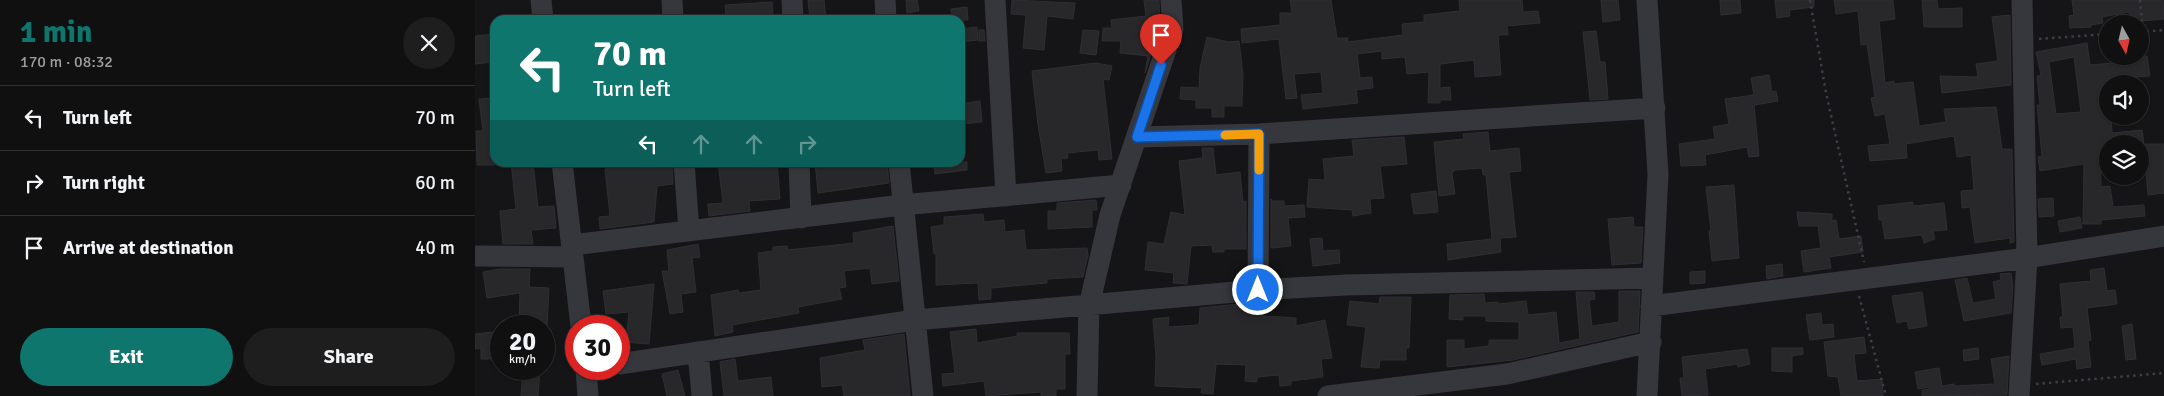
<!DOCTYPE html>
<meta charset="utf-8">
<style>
:root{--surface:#101011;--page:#1e1e1f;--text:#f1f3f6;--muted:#9c9d9f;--line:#303031;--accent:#0f766e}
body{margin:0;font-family:Signika,sans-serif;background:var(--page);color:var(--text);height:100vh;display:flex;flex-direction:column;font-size:19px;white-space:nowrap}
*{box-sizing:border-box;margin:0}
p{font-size:16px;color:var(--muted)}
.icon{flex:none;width:28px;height:28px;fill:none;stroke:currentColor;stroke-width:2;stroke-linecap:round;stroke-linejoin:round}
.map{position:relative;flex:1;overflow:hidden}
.side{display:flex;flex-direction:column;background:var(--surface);width:475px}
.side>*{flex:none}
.hud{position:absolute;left:15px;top:15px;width:475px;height:152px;border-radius:15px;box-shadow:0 1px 4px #0004,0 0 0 1px var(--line);background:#0f766e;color:#fff;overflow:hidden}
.needle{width:32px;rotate:172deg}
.fabs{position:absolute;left:1624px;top:15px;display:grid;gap:10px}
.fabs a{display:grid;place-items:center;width:50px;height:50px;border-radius:50%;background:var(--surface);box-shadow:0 1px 4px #0004,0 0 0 1px var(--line);font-size:25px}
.speed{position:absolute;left:15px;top:315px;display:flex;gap:10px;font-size:25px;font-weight:700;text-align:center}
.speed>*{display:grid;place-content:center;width:65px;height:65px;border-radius:50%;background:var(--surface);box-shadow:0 1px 4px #0004,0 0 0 1px var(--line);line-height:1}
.speed small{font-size:12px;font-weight:400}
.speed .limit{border:8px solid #d22;background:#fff;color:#111}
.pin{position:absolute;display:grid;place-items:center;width:42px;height:42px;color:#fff;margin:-51px -21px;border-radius:50% 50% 50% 0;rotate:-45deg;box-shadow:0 0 5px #0007}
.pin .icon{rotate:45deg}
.me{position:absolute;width:55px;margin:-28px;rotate:0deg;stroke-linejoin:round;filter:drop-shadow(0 0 4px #0008)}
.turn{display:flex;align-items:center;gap:18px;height:105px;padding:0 20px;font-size:22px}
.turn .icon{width:65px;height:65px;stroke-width:2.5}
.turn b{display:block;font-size:35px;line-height:42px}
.lanes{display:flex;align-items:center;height:48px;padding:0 20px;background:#0003;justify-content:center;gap:25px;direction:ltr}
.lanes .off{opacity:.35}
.round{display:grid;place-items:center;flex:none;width:52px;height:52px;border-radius:26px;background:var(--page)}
.overview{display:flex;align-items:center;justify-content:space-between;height:85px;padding:0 20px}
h1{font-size:30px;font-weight:700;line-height:38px;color:var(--accent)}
.primary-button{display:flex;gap:10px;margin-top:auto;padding:10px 20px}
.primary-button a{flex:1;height:58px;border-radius:30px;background:var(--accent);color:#fff;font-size:20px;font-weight:700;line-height:58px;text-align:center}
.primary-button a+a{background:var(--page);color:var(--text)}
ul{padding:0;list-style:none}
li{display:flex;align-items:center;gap:15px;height:65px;padding:0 20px;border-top:1px solid var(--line)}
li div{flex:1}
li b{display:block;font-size:19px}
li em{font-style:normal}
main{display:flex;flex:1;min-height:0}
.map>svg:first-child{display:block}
</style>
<main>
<section class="side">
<div class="overview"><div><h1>1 min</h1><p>170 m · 08:32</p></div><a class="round"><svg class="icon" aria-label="close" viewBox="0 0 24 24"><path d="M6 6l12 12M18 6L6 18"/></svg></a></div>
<ul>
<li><svg class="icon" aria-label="left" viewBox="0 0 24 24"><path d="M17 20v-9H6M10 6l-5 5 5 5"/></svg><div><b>Turn left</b></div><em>70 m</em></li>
<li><svg class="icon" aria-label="right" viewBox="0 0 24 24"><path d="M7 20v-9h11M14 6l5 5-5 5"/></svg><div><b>Turn right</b></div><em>60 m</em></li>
<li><svg class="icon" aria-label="arrive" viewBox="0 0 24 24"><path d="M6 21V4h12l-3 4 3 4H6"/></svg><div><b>Arrive at destination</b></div><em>40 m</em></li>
</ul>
<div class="primary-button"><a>Exit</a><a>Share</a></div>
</section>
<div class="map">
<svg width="1689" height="396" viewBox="0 0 1689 396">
<rect width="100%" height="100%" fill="#151517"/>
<path fill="#28282b" stroke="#2f2f33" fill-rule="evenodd" d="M333 0H349L351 20H335Z
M431 0H442L444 11 432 13Z
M537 0 600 3 598 19 572 16 569 50 548 48 551 15 536 14Z
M669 0H684L685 27 670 73 673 56 645 53 646 41H627L628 28H637L636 20 671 16Z
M815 0H856L862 38H873L872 42 928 35 927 24 949 22V15L985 11 984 0H1047L1048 12 1063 11 1065 23 1032 26 1033 35H1023L1026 75 1000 77 999 60 965 64V88L975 87 976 100H965V103H953L954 72 932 74 930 57 907 59V51L882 54 885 78 897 77 898 88 881 90 883 103 828 109 826 95 848 93 846 72 819 74 822 98 811 99 804 39 767 43 766 29 805 25V13H817Z
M1126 0H1143L1145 20 1128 22Z
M1245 0H1265L1266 13 1246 15Z
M1300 0H1339V7L1314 10 1315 16 1302 18Z
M1359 0H1418L1420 19 1404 21 1410 83 1419 81V84L1438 82 1444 126 1471 122 1469 109 1521 107 1527 149H1537L1539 242 1535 243V238L1500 243 1495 207 1487 208 1486 191 1499 190 1496 155 1482 157 1479 136 1431 144 1432 158 1395 161 1393 146 1415 144 1410 114 1400 116 1396 98 1400 97 1392 44 1386 45 1383 11 1361 14Z
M1447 0H1462L1463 9 1487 8V27H1449Z
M1597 0H1688L1689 19 1655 22 1654 12 1627 17 1628 23 1616 25V27L1595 28 1594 16 1599 15Z
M297 2 298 16 284 17V20H251L250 5Z
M492 7 493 20H477L476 9Z
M1535 15 1536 85 1467 93 1465 76 1503 77 1501 64 1523 61 1517 17Z
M502 27 503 40 485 42V29Z
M504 30H509L510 41H504Z
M608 30 624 31 621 55 605 53Z
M1121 31 1125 62H1130L1133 99 1115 100 1108 32Z
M20 34V62L0 64V36Z
M732 37 754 42 764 41 768 75 767 106H749V117H737V108H721V100L705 99 706 87 724 88 725 68Z
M1612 43 1615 65 1661 61 1660 56H1672L1675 76 1632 79V116H1636L1637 133 1667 130 1669 144H1632V146L1625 147 1626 187 1635 186 1638 207 1669 205 1670 216 1626 220V224H1608L1609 164 1565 171 1563 157 1567 156 1562 105H1565L1562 76 1566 75 1561 52ZM1599 57 1606 112 1581 114 1574 62Z
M621 63 637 66 634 80 628 79 637 159 624 160 623 150 592 153 593 158 586 159 587 171 571 173 563 125 557 71Z
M1294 75 1297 92 1301 91 1303 101 1279 105 1284 156 1274 157 1272 147 1230 155 1231 165 1206 166 1204 144 1240 139 1238 127 1254 124 1250 99 1279 95 1276 78Z
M18 98 20 165H2L1 131H8L4 99Z
M505 101 507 122 485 124V104Z
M1013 132 1015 151 1044 148 1046 171 1034 172 1041 237 1025 238 1026 252 973 260 972 244 1017 239 1011 175H1008L1007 168 980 170 977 173 980 194 964 196 959 142 989 139 988 134Z
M929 137 932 164 905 166 909 198 895 199 896 213 878 216 877 210 832 207 834 179 850 180 848 159 879 156 877 140Z
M1665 144H1689V193L1673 195 1670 161 1665 162Z
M727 148H738L741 175 765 172 768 202 771 201V249H749V252H738L737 245 716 246 712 284 698 283 699 273 670 270 673 242 689 244 696 212 710 215 704 161 728 158Z
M36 162H58L63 207 79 206 81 228 56 230 58 244H28L25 211 41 209Z
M166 162H197L198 184 182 186 179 222 125 229 124 217 135 216 130 169Z
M243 162H302L305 199 274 201 275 211 234 216 233 204 248 203Z
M340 162H412L414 183 343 193Z
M459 162H492V170L460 174Z
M1259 185 1264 258 1237 261 1234 231H1236L1231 187Z
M961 191 963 212 939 214 936 194Z
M1578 198 1579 216 1564 217 1563 199Z
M796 199 797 201H809V206L829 205 830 217 813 218 816 246 796 248Z
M621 200 622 210H617V227L573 229V211H582V203Z
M1438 202V206L1469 203 1472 230 1458 231 1460 239 1449 243 1447 235 1410 239 1407 220H1404L1403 206Z
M1322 212 1357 214V221L1361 220 1364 239 1386 236 1388 252 1354 257 1356 268 1329 272 1326 251 1346 248 1343 226H1324Z
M508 214 509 222 529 220 530 232 549 230 551 250 612 248 613 255 608 277 572 279V283L516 288V299L504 300 503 283 461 285V254H459L456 227 469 225V217Z
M1158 217 1159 227H1168L1166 263 1137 265 1133 219Z
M1605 217 1607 228 1585 232 1583 221Z
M418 226 424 281 397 284 395 268 369 271 371 287 364 288 367 299 323 307 324 313 257 325 258 332 240 336 236 295 263 290 264 293 286 290 283 253 298 251V247L312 246 313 250 379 243 378 233Z
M847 238 848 251 864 250 865 263 838 266 835 239Z
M223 244 225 257 217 258 221 292 206 294 208 312 195 314 187 271H194L192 250Z
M1307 264 1308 276 1292 279 1291 266Z
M1629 268 1632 291 1640 290 1642 304 1612 308 1616 340 1613 341 1616 367 1602 369 1601 359 1567 365 1565 354 1600 348 1598 327 1586 328 1585 317H1588L1585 284 1616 281 1615 270Z
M25 269H55L54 287 74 288 72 326H44L45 293 12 298 8 272Z
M1230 271V283L1215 284V272Z
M1536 273 1538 286 1536 313 1489 321 1480 280 1492 278 1498 303 1521 299 1518 282 1526 280 1525 274Z
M179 284 174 344 151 342 154 312 131 314 128 291Z
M1144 291H1165L1163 332 1038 360 972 367V340H989V349L1014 346V340H1044V322L1011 321V316H988V320L974 319 975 295 1009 294 1010 303 1023 302V304L1051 301 1053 315 1081 312 1084 343 1105 339 1101 292H1119L1120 299 1114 300 1117 326 1144 322Z
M1447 292 1452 326 1434 329 1432 321 1422 323 1417 296Z
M905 297H936L934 348H931V360H905L904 368 886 367 891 327 872 325 875 301 904 304Z
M774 303V315L821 318V326L850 320 857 358 846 359 848 377 816 381V385L805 386 804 375 782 377V382L770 381 771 365 741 364 738 394 726 393 727 388 680 386 681 357 678 319 694 317 693 327 724 325 725 308Z
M1346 313 1347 325 1358 324 1359 337 1335 340 1331 315Z
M1657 324 1661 359 1651 360 1647 326Z
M501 329 502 343 542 336V333H594L595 354H590V389H581V396H566V392L511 396 509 381 468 386 467 374 480 373 475 332Z
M26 331V359H6V348L0 349V334Z
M429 334 435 396H369L367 385 347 387 345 358 390 350 388 340Z
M1389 337 1391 353 1379 354 1382 381 1407 379 1408 396H1366L1363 377 1353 376 1349 342Z
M1297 348H1328V354L1317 356V372L1297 371Z
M1503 348 1504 359 1489 361 1488 350Z
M1272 349 1275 364 1263 367 1262 364 1230 369 1233 395 1207 396 1205 378H1209L1207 357Z
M1534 356 1532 395 1447 396V390L1454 389 1453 387 1443 389 1440 372 1464 368 1467 386 1479 384 1480 386 1520 384 1516 359Z
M260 359 263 381 296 377 298 396H249L245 362Z
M48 369H65L63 396H46Z
M203 370 210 396H192L187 374Z"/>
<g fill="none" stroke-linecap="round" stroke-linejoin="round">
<path stroke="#3c3e43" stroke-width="2.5" stroke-dasharray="2.5 4" stroke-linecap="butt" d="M1335 0 1351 93 1389 262
M1665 0 1668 32
M1665 32 1689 30
M1564 39 1632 34
M1384 296 1411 396
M1561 384 1689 373"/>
<path stroke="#36373c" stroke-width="21" d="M66 0 68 20
M197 0 198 20
M317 0 318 20
M410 0 411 20
M520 0 531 196
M1172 0 1183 174 1172 396
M663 137 784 134 1180 108
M87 162 106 326
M209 162 214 231
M324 162 326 218
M424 162 448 396
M97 245 427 205 646 185
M0 256 98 257
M783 290 784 134
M1176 306 1552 258 1689 236
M223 352 227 396
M144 364 440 320 783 290 871 285 1178 278
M111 369 113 396
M612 396 614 306 635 215 698 29 696 0
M853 396 1032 374 1176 342
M1544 396 1552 258 1547 0"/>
</g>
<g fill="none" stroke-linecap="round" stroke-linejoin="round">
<defs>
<path id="route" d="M686 65 662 137 784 134 783 290"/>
</defs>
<use href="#route" stroke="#114b97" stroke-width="12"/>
<use href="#route" stroke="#1a73e8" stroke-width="9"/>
<path stroke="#f59e0b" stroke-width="9" d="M750 135 784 134V170"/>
</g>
</svg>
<div class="fabs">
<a><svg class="needle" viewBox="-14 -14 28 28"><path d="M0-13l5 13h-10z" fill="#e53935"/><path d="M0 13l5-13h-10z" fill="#9c9d9f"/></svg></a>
<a><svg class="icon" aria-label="sound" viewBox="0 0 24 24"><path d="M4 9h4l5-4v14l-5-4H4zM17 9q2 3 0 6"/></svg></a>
<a><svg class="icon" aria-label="layers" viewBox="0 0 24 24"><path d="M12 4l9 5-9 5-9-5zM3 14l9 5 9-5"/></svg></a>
</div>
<div class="speed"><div>20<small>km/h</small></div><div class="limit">30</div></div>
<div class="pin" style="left:686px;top:65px;background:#d93025"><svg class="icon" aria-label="arrive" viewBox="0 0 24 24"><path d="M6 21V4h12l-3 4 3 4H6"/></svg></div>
<svg class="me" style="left:783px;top:290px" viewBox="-20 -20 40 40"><circle r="17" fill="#1a73e8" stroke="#fff" stroke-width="3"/><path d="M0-11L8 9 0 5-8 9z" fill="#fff"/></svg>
<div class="hud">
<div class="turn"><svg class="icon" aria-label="left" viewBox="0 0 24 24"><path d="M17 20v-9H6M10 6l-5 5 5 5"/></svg><div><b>70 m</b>Turn left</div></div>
<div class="lanes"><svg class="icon" aria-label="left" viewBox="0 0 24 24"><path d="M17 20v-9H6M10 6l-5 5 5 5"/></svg><svg class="icon off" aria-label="ahead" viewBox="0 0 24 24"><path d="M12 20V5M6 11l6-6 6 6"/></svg><svg class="icon off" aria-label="ahead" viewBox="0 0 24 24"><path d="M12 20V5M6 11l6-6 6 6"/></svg><svg class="icon off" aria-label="right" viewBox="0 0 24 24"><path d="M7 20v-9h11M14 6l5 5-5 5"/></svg></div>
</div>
</div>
</main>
